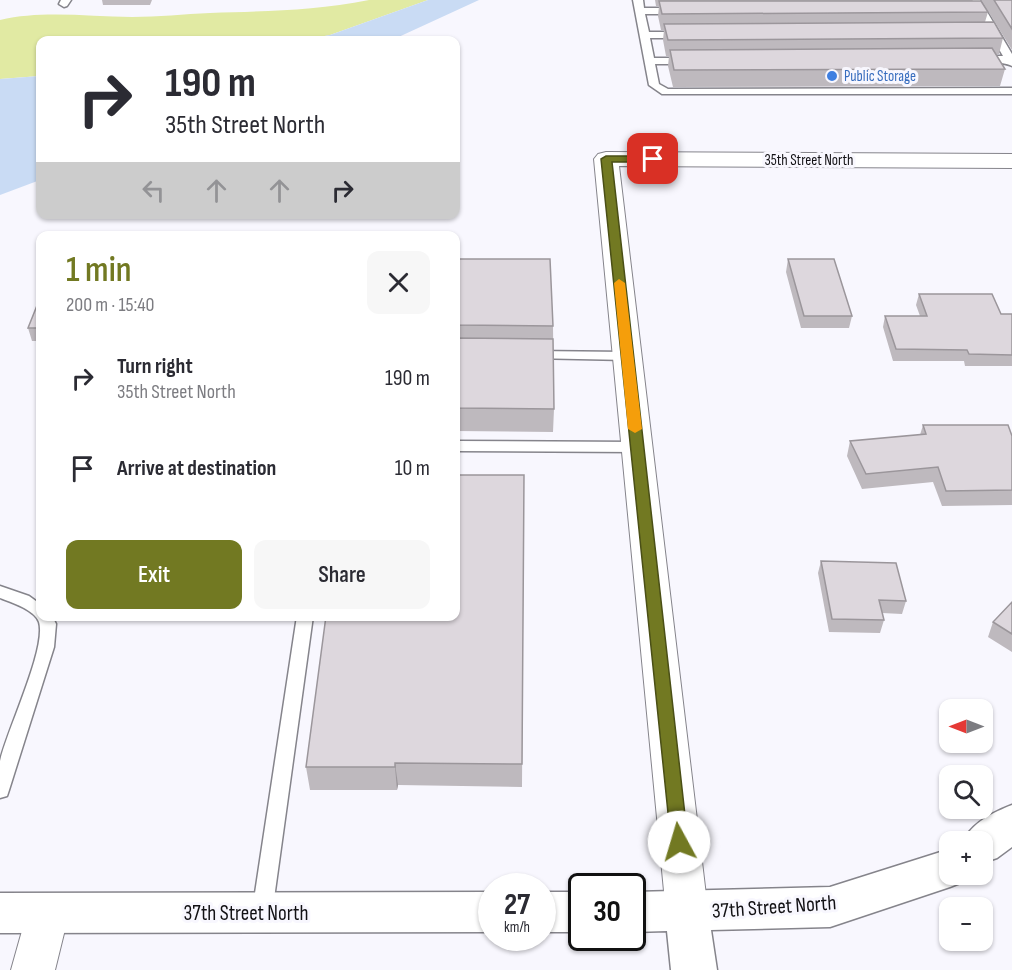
<!DOCTYPE html>
<meta charset="utf-8">
<style>
:root{--surface:#fff;--page:#f7f7f7;--text:#2b2b33;--muted:#7c7c81;--accent:#727922}
body{margin:0;font-family:"Sofia Sans Condensed",sans-serif;background:var(--page);color:var(--text);height:100vh;display:flex;flex-direction:column;font-size:22px;white-space:nowrap}
*{box-sizing:border-box;margin:0}
p{font-size:20px;color:var(--muted)}
.icon{flex:none;width:33px;height:33px;fill:none;stroke:currentColor;stroke-width:2;stroke-linecap:round;stroke-linejoin:round}
.map{position:relative;flex:1;overflow:hidden}
.drawer{position:absolute;left:36px;top:231px;width:424px;height:390px;display:flex;flex-direction:column;background:var(--surface);border-radius:12px;box-shadow:0 2px 4px #0004}
.drawer>*{flex:none}
.guide{position:absolute;left:36px;top:36px;width:424px;height:183px;border-radius:12px;box-shadow:0 2px 4px #0004;background:#fff;color:var(--text);overflow:hidden}
.needle{width:39px;rotate:270deg}
.tools{position:absolute;left:939px;top:699px;display:grid;gap:12px}
.tools a{display:grid;place-items:center;width:54px;height:54px;border-radius:12px;background:var(--surface);box-shadow:0 2px 4px #0004;font-size:30px}
.speed{position:absolute;left:478px;top:873px;display:flex;gap:12px;font-size:30px;font-weight:700;text-align:center}
.speed>*{display:grid;place-content:center;width:78px;height:78px;border-radius:50%;background:var(--surface);box-shadow:0 2px 4px #0004;line-height:1}
.speed small{font-size:15px;font-weight:400}
.speed .limit{border:3px solid #111;border-radius:9px;background:#fff;color:#111}
.pin{position:absolute;display:grid;place-items:center;width:51px;height:51px;color:#fff;margin:-26px;border-radius:12px;box-shadow:0 3px 9px #0006}
.me{position:absolute;width:66px;margin:-33px;rotate:354deg;stroke-linejoin:round;filter:drop-shadow(0 0 4px #0008)}
.turn{display:flex;align-items:center;gap:21px;height:126px;padding:0 30px;font-size:27px}
.turn .icon{width:78px;height:78px;stroke-width:2.5}
.turn b{display:block;font-size:42px;line-height:51px}
.lanes{display:flex;align-items:center;height:57px;padding:0 30px;background:#0003;justify-content:center;gap:30px;direction:ltr}
.lanes .off{opacity:.35}
.round{display:grid;place-items:center;flex:none;width:63px;height:63px;border-radius:12px;background:var(--page)}
.headline{display:flex;align-items:center;justify-content:space-between;height:102px;padding:0 30px}
h1{font-size:36px;font-weight:600;line-height:45px;color:var(--accent)}
.action{display:flex;gap:12px;margin-top:auto;padding:12px 30px}
.action a{flex:1;height:69px;border-radius:12px;background:var(--accent);color:#fff;font-size:24px;font-weight:600;line-height:69px;text-align:center}
.action a+a{background:var(--page);color:var(--text)}
ul{padding:0;list-style:none}
li{display:flex;align-items:center;gap:18px;height:90px;padding:0 30px}
li div{flex:1}
li b{display:block;font-size:22px}
li em{font-style:normal}
.map>svg:first-child{display:block}
</style>
<div class="map">
<svg width="1012" height="970" viewBox="0 0 1012 970">
<rect width="100%" height="100%" fill="#f8f7fe"/>
<path fill="#e1eaa3" d="M369 0H428L330 35 303 40H40V76L0 79V20C43 10 89 17 132 17 158 17 184 14 210 13 266 11 314 11 369 0Z"/>
<path fill="#c9dbf4" d="M428 0H479L392 40H303L330 35Z
M40 76V180L0 195V79Z"/>
<g fill="none" stroke-linecap="round" stroke-linejoin="round">
<defs>
<path id="service" d="M61 0H71L67 6 64 7 59 4Z
M633 0H643L644 8H679L684 11 679 14H645L649 32H682L687 35 682 38H650L654 58H689L694 61 689 64H655L659 84 668 89 1012 88V94H662L649 85Z
M970 0H980L1012 54V66C1001 60 985 66 975 59L980 56H1003Z
M534 351 627 352 634 356 627 360 529 358 527 355 529 352Z
M456 441 637 442 644 447 637 452 456 451Z
M0 586 29 596 40 604V616H52L56 624 54 647 9 790 7 796 0 798C0 786 0 772 0 761 7 730 47 648 39 622 35 610 11 602 0 598Z
M297 616H313L272 913 269 919 262 922 255 919 252 913Z"/>
<path id="minor" d="M606 152 1012 154V168L619 166 708 912 702 926 687 931 672 926 666 912 594 159 598 154Z
M48 894 63 899 69 913 55 970H11L27 913 33 899Z"/>
<path id="tertiary" d="M1012 805V847L997 858 982 863V842H963C971 823 994 812 1012 805Z
M950 849V874H968L965 881 950 887 830 927 711 930 717 970H671L667 931 633 932V892L830 887Z
M492 892V932L0 933V893Z
M543 892H582V932H543Z"/>
</defs>
<use href="#service" stroke="#85848b" stroke-width="3"/>
<use href="#minor" stroke="#85848b" stroke-width="2"/>
<use href="#tertiary" stroke="#85848b" stroke-width="3"/>
<use href="#service" fill="#fff" fill-rule="evenodd"/>
<use href="#minor" fill="#fff" fill-rule="evenodd"/>
<use href="#tertiary" fill="#fff" fill-rule="evenodd"/>
</g>
<path fill="#beb9be" d="M102 0H152L150 5H103Z
M655 0H972L988 12 985 22 1003 38 999 54H995L1005 69 1000 86 673 87 668 66 669 56H666L663 40 664 30H661L658 16 659 6H656Z
M981 0H1012V50Z
M456 259 553 326 554 409 553 432 456 431Z
M788 259 852 316 849 328H801L786 272Z
M919 294 1001 314H1012V366H965L964 361H893L883 327 885 316H920L916 305Z
M40 298V341H32L28 328Z
M923 425 1012 436V505L942 506 933 482 862 489 847 456 850 441 920 435Z
M524 475 522 787 398 785 397 790H310L306 767Z
M821 561 906 601 902 614 882 613 884 620 880 633 829 632 818 573Z
M1012 602V652L988 637 993 622Z"/>
<path fill="#9b969b" d="M395 763 398 785 397 790 395 767Z"/>
<path fill="#ddd7dd" stroke="#9b969b" stroke-width="1.5" d="M994 0H1012V29Z
M659 1H981L988 12 662 14Z
M994 22 1003 38 668 40 664 24Z
M992 48 1005 69 674 70 670 50Z
M456 259H550L553 326 456 325Z
M788 259H834L852 316H804Z
M919 294H992L1001 314H1012V355L969 354 967 350 896 349 885 316H927Z
M40 298V328H28Z
M456 338 553 339 554 409 456 408Z
M923 425H1008L1012 436V490L946 491 938 467 866 474 850 441 926 434Z
M456 475H524L522 764 395 763V767H306L326 616H456Z
M821 561 896 563 906 601 879 600 884 620 832 619Z
M1012 602V634L993 622Z"/>
<path fill="#727922" stroke="#4a4f16" stroke-width="1.5" d="M653 156 658 159 657 162H612L688 842 685 848 679 850 673 848 671 842 601 159 606 156Z"/>
<path fill="#f59e0b" d="M619 279 625 283 642 429 635 433 628 429 614 283Z"/>
<circle fill="#3f7fe0" stroke="#f8f7fe" stroke-width="2" cx="832" cy="76" r="6"/>
<g text-anchor="middle" dominant-baseline="central" stroke-width="6" stroke-linejoin="round" paint-order="stroke">
<g font-size="15" fill="#366cbe" stroke="#f8f7fe" text-anchor="start">
<text x="844" y="76">Public Storage</text>
</g>
<g font-size="15" fill="#121114" stroke="#f8f7fe">
<text x="809" y="160">35th Street North</text>
</g>
<g font-size="21" fill="#121114" stroke="#f8f7fe">
<text transform="translate(774 907) rotate(-4)">37th Street North</text>
<text x="246" y="913">37th Street North</text>
</g>
</g>
</svg>
<div class="tools">
<a><svg class="needle" viewBox="-14 -14 28 28"><path d="M0-13l5 13h-10z" fill="#e53935"/><path d="M0 13l5-13h-10z" fill="#7c7c81"/></svg></a>
<a><svg class="icon" aria-label="search" viewBox="0 0 24 24"><circle cx="10" cy="10" r="6"/><path d="M15 15l6 6"/></svg></a>
<a>+</a>
<a>−</a>
</div>
<div class="speed"><div>27<small>km/h</small></div><div class="limit">30</div></div>
<div class="pin" style="left:653px;top:159px;background:#d93025"><svg class="icon" aria-label="arrive" viewBox="0 0 24 24"><path d="M6 21V4h12l-3 4 3 4H6"/></svg></div>
<svg class="me" style="left:679px;top:842px" viewBox="-20 -20 40 40"><circle r="19" fill="#fff"/><path d="M0-13L10 11 0 6-10 11z" fill="#727922"/></svg>
<div class="guide">
<div class="turn"><svg class="icon" aria-label="right" viewBox="0 0 24 24"><path d="M7 20v-9h11M14 6l5 5-5 5"/></svg><div><b>190 m</b>35th Street North</div></div>
<div class="lanes"><svg class="icon off" aria-label="left" viewBox="0 0 24 24"><path d="M17 20v-9H6M10 6l-5 5 5 5"/></svg><svg class="icon off" aria-label="ahead" viewBox="0 0 24 24"><path d="M12 20V5M6 11l6-6 6 6"/></svg><svg class="icon off" aria-label="ahead" viewBox="0 0 24 24"><path d="M12 20V5M6 11l6-6 6 6"/></svg><svg class="icon" aria-label="right" viewBox="0 0 24 24"><path d="M7 20v-9h11M14 6l5 5-5 5"/></svg></div>
</div>
<section class="drawer">
<div class="headline"><div><h1>1 min</h1><p>200 m · 15:40</p></div><a class="round"><svg class="icon" aria-label="close" viewBox="0 0 24 24"><path d="M6 6l12 12M18 6L6 18"/></svg></a></div>
<ul>
<li><svg class="icon" aria-label="right" viewBox="0 0 24 24"><path d="M7 20v-9h11M14 6l5 5-5 5"/></svg><div><b>Turn right</b><p>35th Street North</p></div><em>190 m</em></li>
<li><svg class="icon" aria-label="arrive" viewBox="0 0 24 24"><path d="M6 21V4h12l-3 4 3 4H6"/></svg><div><b>Arrive at destination</b></div><em>10 m</em></li>
</ul>
<div class="action"><a>Exit</a><a>Share</a></div>
</section>
</div>
